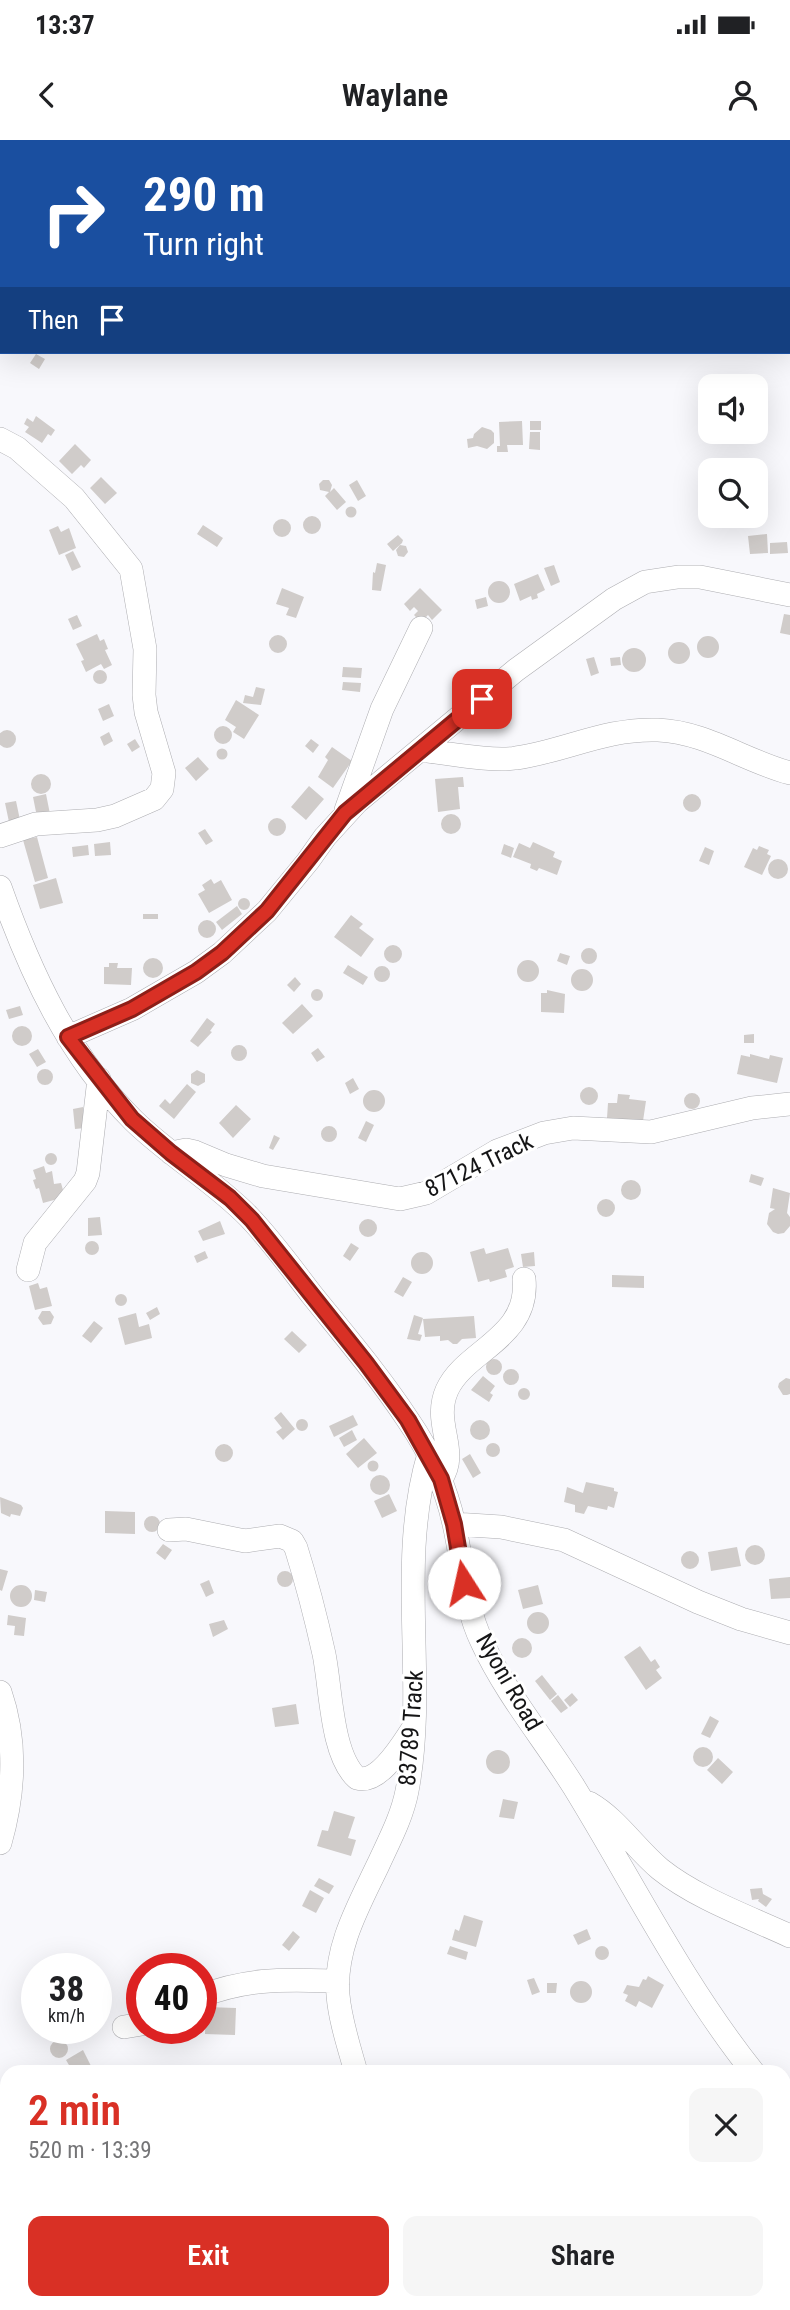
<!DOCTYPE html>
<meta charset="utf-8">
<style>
:root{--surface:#fff;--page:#f6f6f6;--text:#202124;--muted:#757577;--accent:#d93025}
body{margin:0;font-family:"Roboto Condensed",sans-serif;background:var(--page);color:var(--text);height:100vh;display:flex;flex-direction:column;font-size:26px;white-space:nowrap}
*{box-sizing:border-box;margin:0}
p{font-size:23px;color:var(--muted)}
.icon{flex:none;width:38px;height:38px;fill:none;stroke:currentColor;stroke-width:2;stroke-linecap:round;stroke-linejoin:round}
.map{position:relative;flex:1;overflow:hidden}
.panel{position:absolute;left:0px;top:1925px;width:791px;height:245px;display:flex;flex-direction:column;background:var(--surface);border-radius:21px 21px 0 0;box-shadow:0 7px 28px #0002}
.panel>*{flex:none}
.banner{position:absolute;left:0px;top:0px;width:791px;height:214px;box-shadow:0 7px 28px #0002;background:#1a4fa0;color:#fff;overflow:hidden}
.controls{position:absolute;left:698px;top:234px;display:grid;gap:14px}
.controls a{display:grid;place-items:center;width:70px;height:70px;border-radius:14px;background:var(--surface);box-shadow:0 7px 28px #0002;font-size:35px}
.speed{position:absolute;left:21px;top:1813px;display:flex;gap:14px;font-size:35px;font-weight:700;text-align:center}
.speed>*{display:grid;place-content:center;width:91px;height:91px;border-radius:50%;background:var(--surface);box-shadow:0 7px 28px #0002;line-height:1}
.speed small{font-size:18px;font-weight:400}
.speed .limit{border:10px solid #d22;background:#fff;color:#111}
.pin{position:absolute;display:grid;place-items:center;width:60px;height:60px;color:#fff;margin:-30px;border-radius:14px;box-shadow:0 4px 10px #0006}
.me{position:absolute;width:77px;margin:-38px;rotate:350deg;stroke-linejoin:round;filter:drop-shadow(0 0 5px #0008)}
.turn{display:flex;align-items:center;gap:24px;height:147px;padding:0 28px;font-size:32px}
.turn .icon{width:91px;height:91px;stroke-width:2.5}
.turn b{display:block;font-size:49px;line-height:60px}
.then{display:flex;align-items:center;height:66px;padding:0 28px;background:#0003;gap:14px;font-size:26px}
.round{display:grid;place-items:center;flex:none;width:74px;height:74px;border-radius:14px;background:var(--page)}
.head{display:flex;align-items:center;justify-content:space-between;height:119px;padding:0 28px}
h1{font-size:42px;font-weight:600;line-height:52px;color:var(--accent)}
.action{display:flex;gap:14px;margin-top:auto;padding:14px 28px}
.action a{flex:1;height:80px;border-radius:14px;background:var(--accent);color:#fff;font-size:28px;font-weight:600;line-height:80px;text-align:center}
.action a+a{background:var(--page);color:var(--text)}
.status{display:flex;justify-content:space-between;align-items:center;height:49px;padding:0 35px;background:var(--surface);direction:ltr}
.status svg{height:19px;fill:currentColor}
header{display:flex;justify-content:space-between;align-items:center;height:91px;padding:0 28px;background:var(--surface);font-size:32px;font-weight:600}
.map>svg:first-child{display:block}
</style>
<div class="status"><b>13:37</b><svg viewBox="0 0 49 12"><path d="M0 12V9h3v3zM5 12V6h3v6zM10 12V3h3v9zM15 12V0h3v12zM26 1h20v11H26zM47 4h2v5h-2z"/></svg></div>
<header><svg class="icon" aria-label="back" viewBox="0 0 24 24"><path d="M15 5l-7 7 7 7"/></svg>Waylane<svg class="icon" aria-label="person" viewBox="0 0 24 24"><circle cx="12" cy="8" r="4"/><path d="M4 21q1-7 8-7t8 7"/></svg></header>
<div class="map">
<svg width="790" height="2170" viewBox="0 0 790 2170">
<rect width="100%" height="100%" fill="#f8f8fc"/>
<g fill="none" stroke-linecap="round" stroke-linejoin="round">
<path stroke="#93b9ef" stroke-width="4.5" d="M652 0 653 2
M789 82H790
M0 143 2 142"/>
</g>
<path fill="#d0ccca" d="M36 214 45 219 39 229 30 223Z
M36 276 55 290 51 296 48 294 42 303 25 292 29 287 24 284 27 278 33 282Z
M522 281 523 305H507L508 312H497V306H500L499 282Z
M530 281H541V290H530Z
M482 287 491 290 494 293V303L487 309 477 306 468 308 467 299 473 298 474 294Z
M530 292H540V310L529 309Z
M75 304 91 320 84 328 81 325 72 334 59 321Z
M101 337 117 353 105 364 90 348Z
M323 340H329L332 345 330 352 334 348 346 362 337 370 325 356 329 352 320 350 319 344Z
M357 340 366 356 358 361 349 345Z
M345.5 372a5.5 5.5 0 1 1 11 0a5.5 5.5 0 1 1-11 0Z
M303 385a9 9 0 1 1 18 0a9 9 0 1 1-18 0Z
M273 388a9 9 0 1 1 18 0a9 9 0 1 1-18 0Z
M203 385 223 398 217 407 197 394Z
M58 386 61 392 69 388 76 408 59 415 49 390Z
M767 394 768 413 750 414 748 396Z
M398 395 403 400 402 403 393 411 387 404Z
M787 402 788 413 770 414V403Z
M400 405 406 406 408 412 404 417 398 416 396 410Z
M73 411 81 427 72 431 65 415Z
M377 423 386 425 381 451 372 450 373 432 375 433Z
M554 425 560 442 551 446 544 428Z
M538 434 545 450 537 454 538 458 532 460 531 456 520 461 514 444Z
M488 452a11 11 0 1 1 22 0a11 11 0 1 1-22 0Z
M282 448 304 457 296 478 286 475 289 468 276 464Z
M420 448 442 470 432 480 428 475 421 482 414 475 418 471 414 467 410 471 404 464Z
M486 457 488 466 477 469 475 460Z
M784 474 790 475V495L780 493Z
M77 475 82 486 73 490 68 479Z
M97 494 100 501 104 499 108 509 105 510 112 525 104 529 101 524 86 532 81 521 84 520 76 504Z
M269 504a9 9 0 1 1 18 0a9 9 0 1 1-18 0Z
M697 507a11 11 0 1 1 22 0a11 11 0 1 1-22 0Z
M668 513a11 11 0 1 1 22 0a11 11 0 1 1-22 0Z
M622 520a12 12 0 1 1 24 0a12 12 0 1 1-24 0Z
M594 517 599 533 591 536 586 519Z
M620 517 621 525 611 526 610 518Z
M343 527 362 528 361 538 342 537Z
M93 537a7 7 0 1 1 14 0a7 7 0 1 1-14 0Z
M343 542 361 543 360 552 342 550Z
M256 547 265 549 261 565 243 563 245 555 253 557Z
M236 560 259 575 244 599 233 592 236 587 225 580Z
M109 564 114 576 103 581 98 569Z
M214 595a9 9 0 1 1 18 0a9 9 0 1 1-18 0Z
M-2 599a9 9 0 1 1 18 0a9 9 0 1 1-18 0Z
M109 592 113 601 104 606 100 597Z
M135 599 140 607 132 612 127 604Z
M311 599 319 605 313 613 305 606Z
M332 607 352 621 333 648 318 637 328 620 325 617Z
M216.5 614a5.5 5.5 0 1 1 11 0a5.5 5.5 0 1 1-11 0Z
M198 617 209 629 196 641 185 628Z
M31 644a10 10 0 1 1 20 0a10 10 0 1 1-20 0Z
M463 637 464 647H458L460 669 438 672 435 639Z
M309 646 324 659 306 680 291 667Z
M46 654 50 674 37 677 33 657Z
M683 663a9 9 0 1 1 18 0a9 9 0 1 1-18 0Z
M16 661 20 680 9 682 5 663Z
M441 684a10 10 0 1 1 20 0a10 10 0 1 1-20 0Z
M268 687a9 9 0 1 1 18 0a9 9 0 1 1-18 0Z
M205 689 213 701 206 705 198 693Z
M37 697 48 738 35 742 23 700Z
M110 702 111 715 95 716 94 704Z
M533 702 555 712 553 717 562 721 557 735 539 728 537 731 530 728 531 724 513 717 519 703 530 708Z
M504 704 514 708 511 718 501 714Z
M88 705 89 715 73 717 72 707Z
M759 706 769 710 767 714 771 716 762 735 744 727 753 708 757 710Z
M705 707 714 711 709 725 699 721Z
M768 729a10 10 0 1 1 20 0a10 10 0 1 1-20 0Z
M56 738 63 763 40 769 33 745Z
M211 739 214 744 221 740 232 760 209 773 198 754 205 750 202 745Z
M238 764a6 6 0 1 1 12 0a6 6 0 1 1-12 0Z
M237 766 242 774 222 790 216 782Z
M143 774H158V779H143Z
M351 775 363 784 359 788 374 799 361 817 334 797Z
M198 789a9 9 0 1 1 18 0a9 9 0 1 1-18 0Z
M384 814a9 9 0 1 1 18 0a9 9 0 1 1-18 0Z
M581 816a8 8 0 1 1 16 0a8 8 0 1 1-16 0Z
M560 813 570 816 567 825 557 821Z
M143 828a10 10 0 1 1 20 0a10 10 0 1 1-20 0Z
M517 831a11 11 0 1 1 22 0a11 11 0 1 1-22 0Z
M109 823H118L117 828H132L131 845 104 844V827H109Z
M348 825 368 837 363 845 343 833Z
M374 834a8 8 0 1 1 16 0a8 8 0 1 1-16 0Z
M571 840a11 11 0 1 1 22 0a11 11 0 1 1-22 0Z
M295 837 301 844 294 852 287 845Z
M311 855a6 6 0 1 1 12 0a6 6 0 1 1-12 0Z
M547 850 565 854 564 873 541 872V853H547Z
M302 864 313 876 293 894 282 883Z
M20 866 23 875 9 879 6 870Z
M207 878 215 884 210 891 212 892 198 907 190 901Z
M12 896a10 10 0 1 1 20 0a10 10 0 1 1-20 0Z
M754 894V903H744V895Z
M231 913a8 8 0 1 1 16 0a8 8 0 1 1-16 0Z
M318 908 325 917 317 922 311 913Z
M38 909 46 922 37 927 29 914Z
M750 914 769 919 770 915 783 918 777 943 737 934 741 915 750 917Z
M37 937a8 8 0 1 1 16 0a8 8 0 1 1-16 0Z
M197 930 205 934V942L198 946 191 943V934Z
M353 938 359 949 350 954 345 943Z
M187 944 196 952 174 979 159 966 165 959 170 964Z
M580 956a9 9 0 1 1 18 0a9 9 0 1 1-18 0Z
M363 961a11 11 0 1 1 22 0a11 11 0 1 1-22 0Z
M684 961a8 8 0 1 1 16 0a8 8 0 1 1-16 0Z
M618 954 630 955 629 959 646 961 643 981 607 978 608 963H617Z
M236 965 251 979 233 998 219 983Z
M83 967 85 988 75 989 73 969Z
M366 981 374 985 366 1002 358 998Z
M321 994a8 8 0 1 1 16 0a8 8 0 1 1-16 0Z
M274 995 280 998 273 1010 269 1008Z
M45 1019a6 6 0 1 1 12 0a6 6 0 1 1-12 0Z
M44 1026 46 1033 52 1031 54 1044 61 1043 65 1057 43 1063 39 1048 36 1049 33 1040 36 1039 33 1030Z
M751 1034 764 1038 761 1046 749 1042Z
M621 1050a10 10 0 1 1 20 0a10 10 0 1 1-20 0Z
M773 1048 790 1053 787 1073 790 1077V1086L784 1093 778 1094 773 1092 767 1084 769 1073 775 1069 770 1068Z
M597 1068a9 9 0 1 1 18 0a9 9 0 1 1-18 0Z
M100 1077 102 1095 88 1096V1078Z
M359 1088a9 9 0 1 1 18 0a9 9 0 1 1-18 0Z
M220 1081 225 1094 203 1101 198 1091Z
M85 1108a7 7 0 1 1 14 0a7 7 0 1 1-14 0Z
M351 1103 359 1108 350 1121 343 1116Z
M484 1108 486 1114 508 1108 514 1127 505 1130 507 1137 490 1142 489 1139 478 1142 470 1112Z
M205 1111 208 1118 197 1123 194 1116Z
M411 1123a11 11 0 1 1 22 0a11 11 0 1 1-22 0Z
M534 1112 535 1126 523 1127 521 1114Z
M612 1135 644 1136V1148L612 1147Z
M403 1137 412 1142 403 1157 394 1152Z
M38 1143 40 1149 47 1147 52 1166 35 1170 29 1146Z
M115 1160a6 6 0 1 1 12 0a6 6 0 1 1-12 0Z
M157 1167 160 1174 150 1180 146 1173Z
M42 1171H50L54 1177 51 1184 43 1185 38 1178Z
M136 1173 139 1187 149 1184 152 1198 125 1205 118 1178Z
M414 1175 423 1178 418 1194 422 1195 420 1201 407 1199Z
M474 1176 476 1198 462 1199 457 1204H453L448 1200 440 1201V1196L425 1197 423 1179Z
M94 1181 103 1188 91 1203 82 1196Z
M292 1191 307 1205 299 1213 284 1199Z
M486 1227a8 8 0 1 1 16 0a8 8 0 1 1-16 0Z
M503 1237a8 8 0 1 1 16 0a8 8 0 1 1-16 0Z
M483 1236 495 1246 490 1253 493 1255 489 1262 471 1250Z
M786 1238 790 1239V1254L787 1255H783L778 1247 779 1243Z
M518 1254a6 6 0 1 1 12 0a6 6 0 1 1-12 0Z
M281 1272 295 1289 283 1300 276 1292 282 1288 274 1278Z
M353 1275 358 1285 334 1297 329 1286Z
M296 1285a6 6 0 1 1 12 0a6 6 0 1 1-12 0Z
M470 1290a10 10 0 1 1 20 0a10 10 0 1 1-20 0Z
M352 1290 357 1300 344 1307 339 1298Z
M364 1298 377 1313 358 1328 346 1314Z
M486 1310a7 7 0 1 1 14 0a7 7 0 1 1-14 0Z
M215 1313a9 9 0 1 1 18 0a9 9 0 1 1-18 0Z
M470 1314 481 1333 473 1338 462 1319Z
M367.5 1326a5.5 5.5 0 1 1 11 0a5.5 5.5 0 1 1-11 0Z
M370 1345a10 10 0 1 1 20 0a10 10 0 1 1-20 0Z
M586 1342 614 1348V1351L618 1352 614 1368 608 1366 607 1370 588 1366 584 1374 575 1372V1365L564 1362 567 1347 583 1353Z
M389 1354 397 1371 382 1378 374 1361Z
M0 1357 21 1365 23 1368 20 1376 11 1374 10 1377 1 1373Z
M105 1371 135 1372V1394L105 1393Z
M144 1384a8 8 0 1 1 16 0a8 8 0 1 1-16 0Z
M163 1404 172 1410 165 1420 156 1413Z
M745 1415a10 10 0 1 1 20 0a10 10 0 1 1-20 0Z
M737 1407 741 1426 711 1431 708 1412Z
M681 1420a9 9 0 1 1 18 0a9 9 0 1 1-18 0Z
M0 1429 8 1431 2 1451 0 1450Z
M277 1439a8 8 0 1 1 16 0a8 8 0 1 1-16 0Z
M790 1437V1458L771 1459 769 1439Z
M209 1440 214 1453 206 1457 200 1444Z
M10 1456a11 11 0 1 1 22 0a11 11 0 1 1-22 0Z
M538 1445 543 1464 523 1469 518 1450Z
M35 1450 47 1452 45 1462 34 1460Z
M527 1483a11 11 0 1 1 22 0a11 11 0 1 1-22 0Z
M8 1475 26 1478 24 1496 14 1495 15 1486 7 1485Z
M224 1480 228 1489 213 1497 209 1484Z
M512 1508a10 10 0 1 1 20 0a10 10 0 1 1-20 0Z
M640 1506 651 1522 655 1519 660 1527 656 1530 662 1538 646 1550 624 1517Z
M542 1535 557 1554 550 1560 535 1541Z
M572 1553 578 1560 570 1567 564 1560Z
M558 1555 568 1568 561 1573 551 1561Z
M296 1564 299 1584 275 1587 272 1568Z
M710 1576 719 1581 710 1598 701 1594Z
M693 1617a10 10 0 1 1 20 0a10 10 0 1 1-20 0Z
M486 1622a12 12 0 1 1 24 0a12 12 0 1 1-24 0Z
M718 1618 733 1632 722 1644 707 1630Z
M503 1659 518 1662 514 1679 499 1677Z
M334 1671 355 1677 348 1698 356 1700 351 1716 317 1706 322 1690 328 1691Z
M319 1738 334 1746 329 1754 314 1746Z
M762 1748 763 1754 772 1759 766 1767 758 1761 759 1759 752 1760 750 1749Z
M310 1750 324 1758 316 1773 302 1766Z
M464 1775 483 1781 476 1807 452 1800 455 1789 459 1791Z
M587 1789 591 1799 578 1805 573 1795Z
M293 1791 300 1797 289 1811 282 1805Z
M450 1806 468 1812 466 1820 447 1814Z
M595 1813a7 7 0 1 1 14 0a7 7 0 1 1-14 0Z
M648 1836 664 1845 652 1868 639 1861 636 1867 625 1861 628 1855 623 1853 627 1845 639 1847 643 1839 646 1840Z
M534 1838 540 1852 532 1855 527 1840Z
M570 1852a11 11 0 1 1 22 0a11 11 0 1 1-22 0Z
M547 1843H557L556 1853H547Z
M206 1867 236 1868 235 1895 205 1894Z
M50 1909a9 9 0 1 1 18 0a9 9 0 1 1-18 0Z
M83 1910 93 1930 89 1932H73L66 1920Z
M12 2163H17L23 2170H3Z"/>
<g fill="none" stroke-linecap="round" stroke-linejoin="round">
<defs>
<path id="minor" d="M0 299 17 308 74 358 131 429 145 509 144 555 146 572 164 633 162 649 154 659 115 676 97 680 36 684 0 696
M420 610C447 613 492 622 516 618 566 611 605 588 658 590 706 592 745 621 790 633
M346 670 382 569 421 488
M0 747C30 832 69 917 134 981 170 1016 214 1041 249 1077 272 1101 292 1129 312 1155 345 1196 379 1236 408 1280 430 1312 446 1347 454 1384 463 1423 464 1465 482 1502 506 1554 544 1599 574 1647 633 1743 683 1844 753 1932
M68 897 132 869 196 832 222 813 267 771 308 721 325 697 357 662 516 530 614 459 645 442 678 437H700L790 455
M171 1013 186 1010 195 1012 226 1025 263 1036 400 1059 426 1053 497 1011 544 993 573 988 651 992 752 968 790 964
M28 1130 35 1103 85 1041 88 1033 99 939
M441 1339C460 1310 432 1284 447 1250 465 1210 530 1198 524 1139
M454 1384 501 1387 564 1400 698 1462 741 1479 790 1493
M169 1390 186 1389 245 1401 280 1396 292 1401 296 1408C307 1443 316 1478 324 1514 331 1548 331 1615 357 1638 380 1645 403 1603 414 1587
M0 1552C17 1601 14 1654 0 1703
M589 1663C617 1679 635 1708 660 1729 696 1758 749 1777 790 1796
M201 1856C251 1837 286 1840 338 1841
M124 1887 142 1884
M356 1932C349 1907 340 1880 338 1855 334 1808 359 1765 378 1725 389 1701 402 1677 407 1651 428 1540 396 1424 429 1314
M784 1982 790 1996
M0 2022 7 2024
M784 2133 790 2127
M239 2163 246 2170
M392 2170 393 2163
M745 2170 752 2163"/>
</defs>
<use href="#minor" stroke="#adadb1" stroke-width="24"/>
<use href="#minor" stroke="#fff" stroke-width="23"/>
</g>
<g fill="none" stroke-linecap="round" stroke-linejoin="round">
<defs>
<path id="route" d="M464 1443 454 1384 441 1339 408 1280 366 1223 252 1080 230 1058 171 1013 132 979 68 897 132 869 196 832 222 813 267 771 345 673 482 559"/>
</defs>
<use href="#route" stroke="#8d1f18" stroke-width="18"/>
<use href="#route" stroke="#d93025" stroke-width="12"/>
</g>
<g text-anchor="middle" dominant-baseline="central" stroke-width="6" stroke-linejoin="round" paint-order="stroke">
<g font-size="24" fill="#151516" stroke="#fff">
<text transform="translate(479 1025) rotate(-26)">87124 Track</text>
<text transform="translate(509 1542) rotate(60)">Nyoni Road</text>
<text transform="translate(411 1588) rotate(-86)">83789 Track</text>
</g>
</g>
</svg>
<div class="controls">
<a><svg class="icon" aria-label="sound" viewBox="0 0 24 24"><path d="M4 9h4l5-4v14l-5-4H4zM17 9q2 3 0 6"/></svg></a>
<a><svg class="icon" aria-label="search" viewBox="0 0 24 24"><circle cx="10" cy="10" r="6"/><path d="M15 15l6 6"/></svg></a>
</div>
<div class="speed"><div>38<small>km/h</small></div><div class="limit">40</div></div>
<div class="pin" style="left:482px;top:559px;background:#d93025"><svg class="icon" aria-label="arrive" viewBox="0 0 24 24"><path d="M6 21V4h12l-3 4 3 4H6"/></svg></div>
<svg class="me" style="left:464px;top:1443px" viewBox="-20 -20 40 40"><circle r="19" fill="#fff"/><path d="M0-13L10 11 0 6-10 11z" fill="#d93025"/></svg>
<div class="banner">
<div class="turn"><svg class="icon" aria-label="right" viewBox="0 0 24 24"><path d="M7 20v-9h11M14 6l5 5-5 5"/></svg><div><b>290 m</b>Turn right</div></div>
<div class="then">Then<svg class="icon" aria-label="arrive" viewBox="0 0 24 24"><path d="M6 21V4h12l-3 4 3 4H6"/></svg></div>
</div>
<section class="panel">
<div class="head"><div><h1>2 min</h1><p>520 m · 13:39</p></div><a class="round"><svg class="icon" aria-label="close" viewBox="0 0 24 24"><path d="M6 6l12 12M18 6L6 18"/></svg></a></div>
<div class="action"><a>Exit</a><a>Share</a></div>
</section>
</div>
